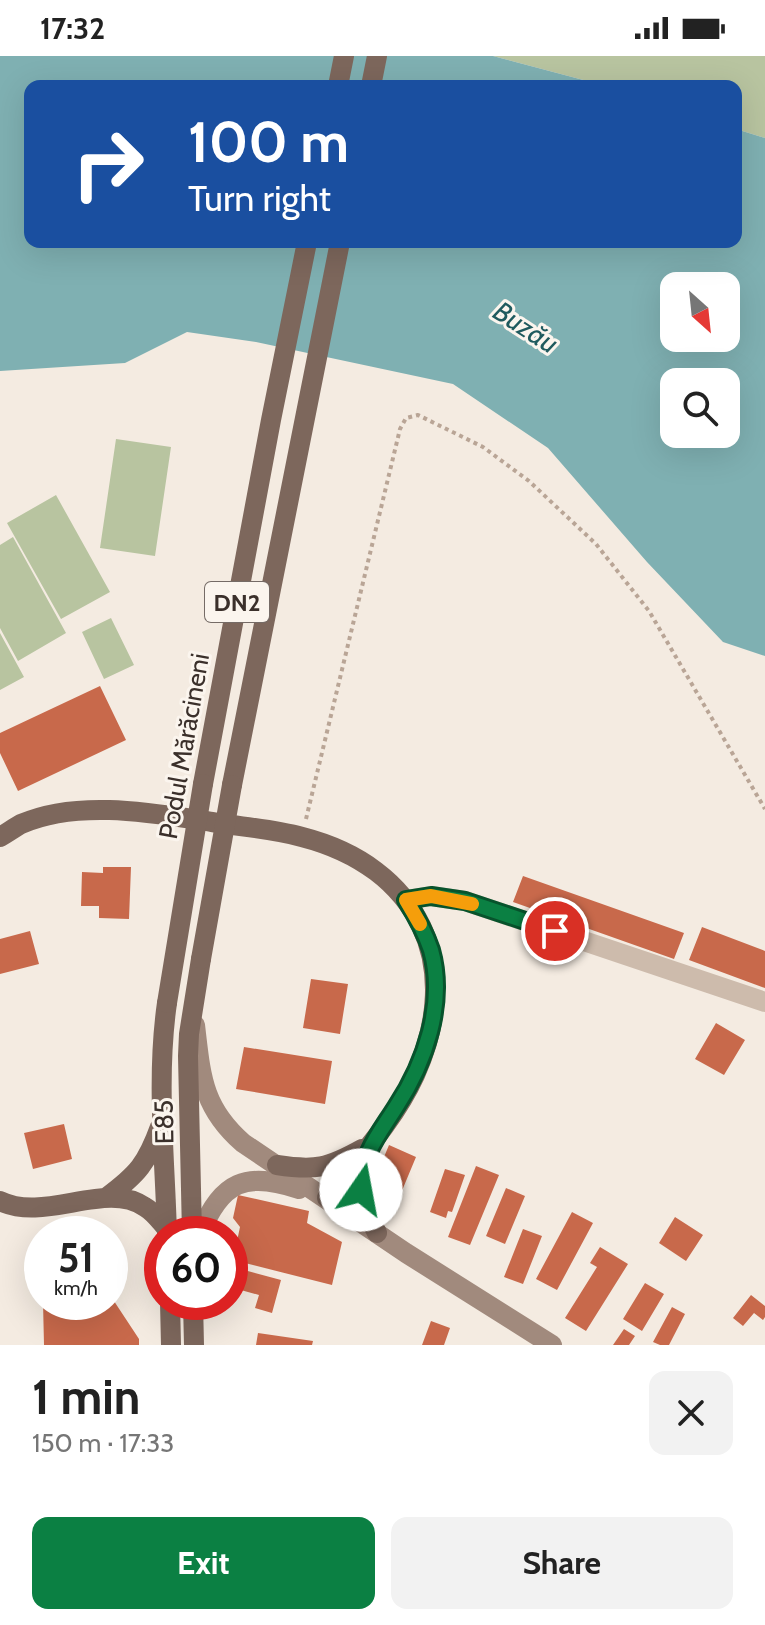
<!DOCTYPE html>
<meta charset="utf-8">
<style>
:root{--surface:#fff;--page:#f2f2f2;--text:#222;--muted:#767676;--accent:#0b8043}
body{margin:0;font-family:Cabin,sans-serif;background:var(--page);color:var(--text);height:100vh;display:flex;flex-direction:column;font-size:30px;white-space:nowrap}
*{box-sizing:border-box;margin:0}
p{font-size:26px;color:var(--muted)}
.icon{flex:none;width:44px;height:44px;fill:none;stroke:currentColor;stroke-width:2;stroke-linecap:round;stroke-linejoin:round}
.map{position:relative;height:1289px;overflow:hidden}
.panel{display:flex;flex-direction:column;background:var(--surface);flex:1}
.panel>*{flex:none}
.guide{position:absolute;left:24px;top:24px;width:718px;height:168px;border-radius:16px;box-shadow:0 8px 32px #0002;background:#1a4fa0;color:#fff;overflow:hidden}
.needle{width:52px;rotate:153deg}
.buttons{position:absolute;left:660px;top:216px;display:grid;gap:16px}
.buttons a{display:grid;place-items:center;width:80px;height:80px;border-radius:16px;background:var(--surface);box-shadow:0 8px 32px #0002;font-size:40px}
.speed{position:absolute;left:24px;top:1160px;display:flex;gap:16px;font-size:40px;font-weight:700;text-align:center}
.speed>*{display:grid;place-content:center;width:104px;height:104px;border-radius:50%;background:var(--surface);box-shadow:0 8px 32px #0002;line-height:1}
.speed small{font-size:20px;font-weight:400}
.speed .limit{border:12px solid #d22;background:#fff;color:#111}
.pin{position:absolute;display:grid;place-items:center;width:68px;height:68px;color:#fff;margin:-34px;border:4px solid #fff;border-radius:50%;box-shadow:0 2px 8px #0007}
.me{position:absolute;width:88px;margin:-44px;rotate:12deg;stroke-linejoin:round;filter:drop-shadow(0 0 6px #0008)}
.turn{display:flex;align-items:center;gap:28px;height:168px;padding:0 32px;font-size:36px}
.turn .icon{width:104px;height:104px;stroke-width:2.5}
.turn b{display:block;font-size:56px;line-height:68px}
.round{display:grid;place-items:center;flex:none;width:84px;height:84px;border-radius:16px;background:var(--page)}
.overview{display:flex;align-items:center;justify-content:space-between;height:136px;padding:0 32px}
h1{font-size:48px;font-weight:800;line-height:60px}
.action{display:flex;gap:16px;margin-top:auto;padding:16px 32px}
.action a{flex:1;height:92px;border-radius:16px;background:var(--accent);color:#fff;font-size:32px;font-weight:800;line-height:92px;text-align:center}
.action a+a{background:var(--page);color:var(--text)}
.status{display:flex;justify-content:space-between;align-items:center;height:56px;padding:0 40px;background:var(--surface);direction:ltr}
.status svg{height:22px;fill:currentColor}
.map>svg:first-child{display:block}
</style>
<div class="status"><b>17:32</b><svg viewBox="0 0 49 12"><path d="M0 12V9h3v3zM5 12V6h3v6zM10 12V3h3v9zM15 12V0h3v12zM26 1h20v11H26zM47 4h2v5h-2z"/></svg></div>
<div class="map">
<svg width="765" height="1289" viewBox="0 0 765 1289">
<rect width="100%" height="100%" fill="#f4ebe1"/>
<path fill="#b8c4a0" d="M493 0H765V82L736 73V30H606Z
M116 383 171 391 155 500 100 492Z
M56 439 110 536 61 563 7 467Z
M13 481 66 577 18 605 0 572V489Z
M111 562 134 609 104 623 82 576Z
M0 577 24 621 0 634Z"/>
<path fill="#7fb0b2" fill-rule="evenodd" d="M0 0H493L606 30H30V186H736V73L765 82V600L723 586 647 506 548 392 453 328 256 286 187 276 125 307 0 315ZM674 230H726V282H674ZM674 326H726V378H674Z"/>
<path fill="#c8694b" d="M100 630 126 684 18 735 0 697V677Z
M103 811H131L129 863 99 862V850H81L82 816 103 817Z
M523 820 684 877 674 903 513 846Z
M702 871 765 895V932L689 904Z
M30 875 39 908 0 918V883Z
M311 923 348 928 340 978 303 972Z
M716 967 745 984 724 1019 695 1003Z
M244 991 332 1005 325 1048 236 1033Z
M64 1068 72 1103 33 1113 24 1077Z
M389 1089 416 1101 401 1137 374 1125Z
M476 1110 499 1119 470 1189 448 1181Z
M445 1113 465 1119 452 1156 448 1155 446 1162 430 1156Z
M506 1132 525 1140 505 1188 486 1180Z
M238 1139 309 1155 307 1167 342 1186 332 1229 233 1204 240 1171 233 1162Z
M572 1156 593 1167 557 1234 536 1223Z
M675 1161 703 1179 686 1205 659 1187Z
M523 1173 542 1180 523 1228 504 1221Z
M600 1191 628 1208 586 1275 565 1262 597 1211 590 1207Z
M233 1211 281 1224 272 1257 255 1252 259 1239 230 1231Z
M645 1227 664 1238 642 1275 623 1263Z
M110 1239 139 1283V1289H44L43 1246H110Z
M751 1239 765 1250V1261L763 1264 754 1257 743 1270 733 1262Z
M672 1251 685 1258 669 1289H660L653 1286Z
M431 1265 450 1272 444 1289H422Z
M624 1273 635 1280 629 1289H613Z
M258 1277 313 1285 312 1289H256Z"/>
<g fill="none" stroke-linecap="round" stroke-linejoin="round">
<path stroke="#b9a596" stroke-width="4" stroke-dasharray="4 4" stroke-linecap="butt" d="M306 763 400 373 406 362 418 359 483 391 529 425 596 488 649 555 765 753"/>
<path stroke="#cdbbac" stroke-width="20" d="M406 844 431 840 465 845 765 946"/>
<path stroke="#a18a7d" stroke-width="20" d="M195 969C201 1020 202 1051 243 1087L406 1197 552 1289
M200 1178C221 1125 246 1115 299 1133"/>
<path stroke="#7d675c" stroke-width="20" d="M338 30 344 0
M371 30 377 0
M203 728 271 364 307 186
M232 729 340 186
M0 781C7 777 14 772 21 768 78 743 153 757 212 766 242 771 273 773 302 781 419 811 465 909 415 1019 394 1065 358 1103 327 1142
M167 947C156 1023 165 1102 167 1178
M368 1097C356 1132 360 1145 377 1177
M277 1109C315 1115 328 1112 362 1093
M107 1141C138 1118 147 1107 160 1071
M0 1145C45 1167 106 1124 145 1151 154 1156 160 1165 167 1173
M192 1178 188 1000 189 978 201 903
M170 1246 171 1289
M193 1246 194 1289"/>
<path stroke="#7d675c" stroke-width="20" d="M201 903 232 729
M167 947 203 728"/>
</g>
<g fill="none" stroke-linecap="round" stroke-linejoin="round">
<defs>
<path id="route" d="M361 1134C362 1097 377 1081 396 1051 425 1007 446 947 431 894 425 876 416 860 406 844L431 840 465 845 555 875"/>
</defs>
<use href="#route" stroke="#07532c" stroke-width="20"/>
<use href="#route" stroke="#0b8043" stroke-width="14"/>
<path stroke="#f59e0b" stroke-width="14" d="M420 868 406 844 431 840 472 848"/>
</g>
<g text-anchor="middle" dominant-baseline="central" stroke-width="6" stroke-linejoin="round" paint-order="stroke">
<rect fill="#fbf5ee" stroke="#756b66" stroke-width="2" x="205" y="526" width="64" height="40" rx="6"/>
<g font-size="24" font-weight="bold" fill="#3b302b">
<text x="237" y="546">DN2</text>
</g>
<g font-size="26" fill="#3b302b" stroke="#fbf5ee">
<text transform="translate(184 690) rotate(-80)">Podul Mărăcineni</text>
<text transform="translate(164 1066) rotate(-91)">E85</text>
</g>
<g font-size="28" font-style="italic" fill="#1f5a5e" stroke="#fbf5ee">
<text transform="translate(526 271) rotate(33)">Buzău</text>
</g>
</g>
</svg>
<div class="buttons">
<a><svg class="needle" viewBox="-14 -14 28 28"><path d="M0-13l5 13h-10z" fill="#e53935"/><path d="M0 13l5-13h-10z" fill="#767676"/></svg></a>
<a><svg class="icon" aria-label="search" viewBox="0 0 24 24"><circle cx="10" cy="10" r="6"/><path d="M15 15l6 6"/></svg></a>
</div>
<div class="speed"><div>51<small>km/h</small></div><div class="limit">60</div></div>
<div class="pin" style="left:555px;top:875px;background:#d93025"><svg class="icon" aria-label="arrive" viewBox="0 0 24 24"><path d="M6 21V4h12l-3 4 3 4H6"/></svg></div>
<svg class="me" style="left:361px;top:1134px" viewBox="-20 -20 40 40"><circle r="19" fill="#fff"/><path d="M0-13L10 11 0 6-10 11z" fill="#0b8043"/></svg>
<div class="guide">
<div class="turn"><svg class="icon" aria-label="right" viewBox="0 0 24 24"><path d="M7 20v-9h11M14 6l5 5-5 5"/></svg><div><b>100 m</b>Turn right</div></div>
</div>
</div>
<section class="panel">
<div class="overview"><div><h1>1 min</h1><p>150 m · 17:33</p></div><a class="round"><svg class="icon" aria-label="close" viewBox="0 0 24 24"><path d="M6 6l12 12M18 6L6 18"/></svg></a></div>
<div class="action"><a>Exit</a><a>Share</a></div>
</section>
